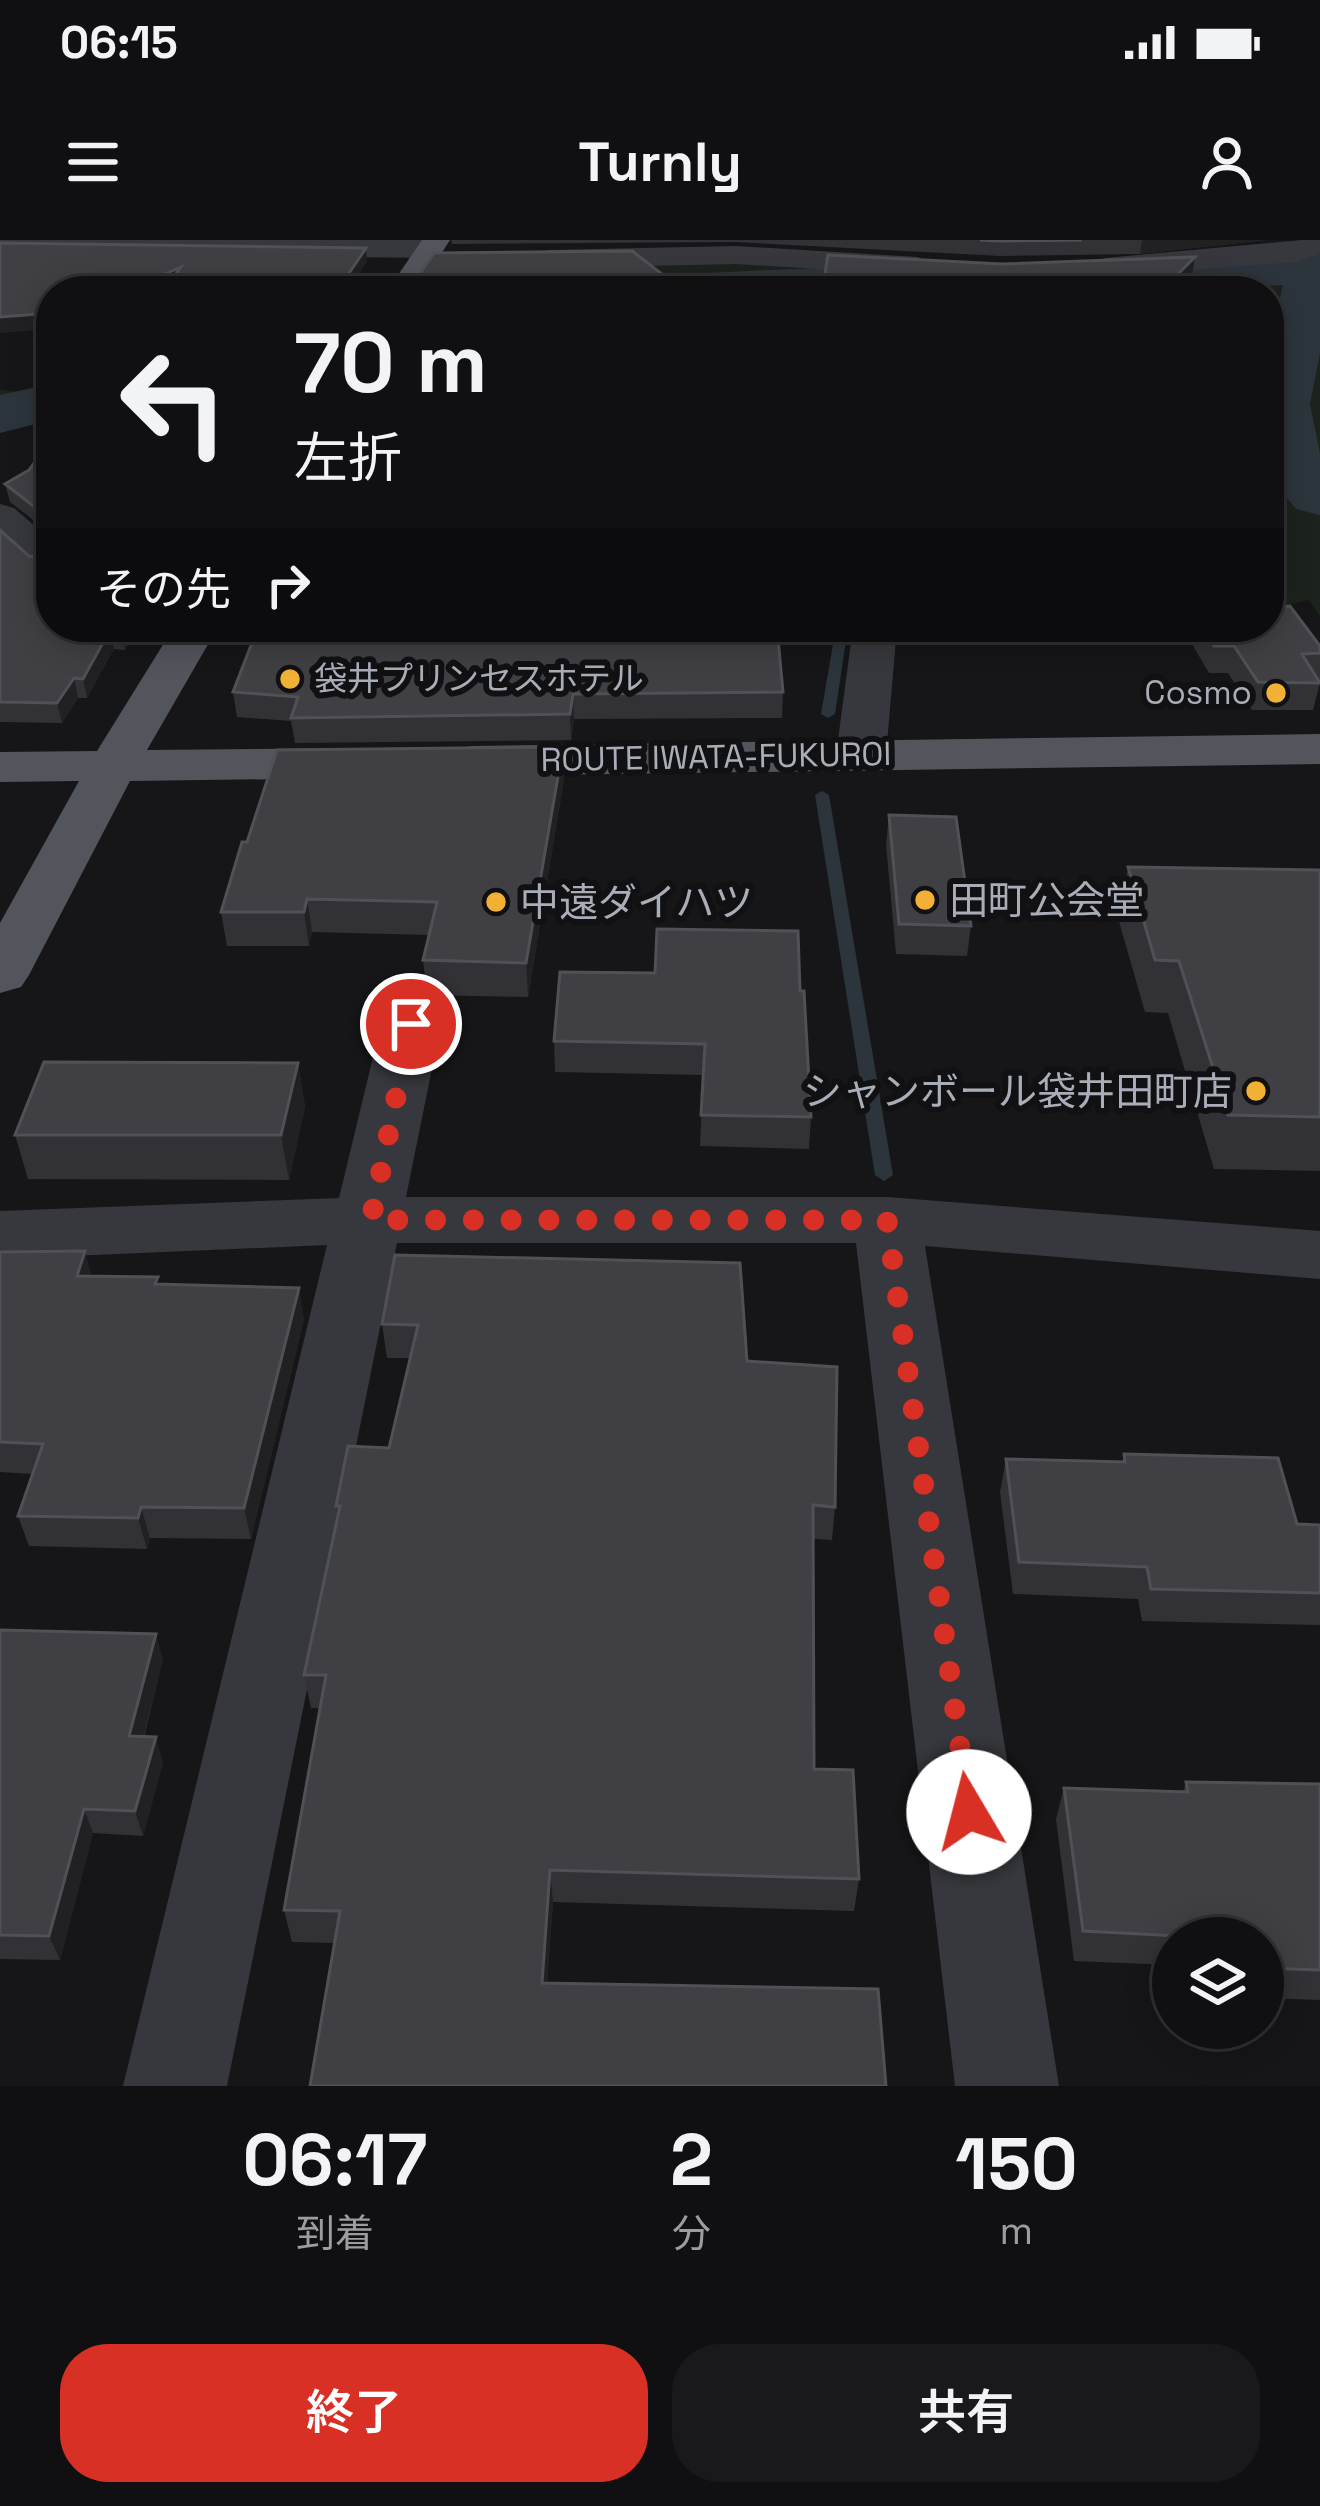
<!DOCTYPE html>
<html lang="ja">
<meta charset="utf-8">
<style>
:root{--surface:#101012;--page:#19191b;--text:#f1f3f6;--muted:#9c9d9f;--line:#303032;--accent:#d93025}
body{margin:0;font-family:"Space Grotesk","Noto Sans JP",sans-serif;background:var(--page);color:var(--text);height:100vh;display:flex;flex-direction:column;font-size:45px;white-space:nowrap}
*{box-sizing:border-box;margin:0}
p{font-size:39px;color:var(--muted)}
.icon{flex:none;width:66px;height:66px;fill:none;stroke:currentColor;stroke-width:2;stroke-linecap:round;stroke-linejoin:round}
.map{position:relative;height:1846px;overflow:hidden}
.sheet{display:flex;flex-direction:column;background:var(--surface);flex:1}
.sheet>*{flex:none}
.hud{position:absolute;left:36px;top:36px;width:1248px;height:366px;border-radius:48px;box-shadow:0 6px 30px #0003,0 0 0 3px var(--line);background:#101012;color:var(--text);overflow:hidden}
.controls{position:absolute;left:1152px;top:1677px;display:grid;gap:24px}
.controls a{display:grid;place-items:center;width:132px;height:132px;border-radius:50%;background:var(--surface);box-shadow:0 6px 30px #0003,0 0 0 3px var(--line);font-size:60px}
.pin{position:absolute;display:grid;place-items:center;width:102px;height:102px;color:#fff;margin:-51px;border:6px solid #fff;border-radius:50%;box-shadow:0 3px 12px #0007}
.me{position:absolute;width:132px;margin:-66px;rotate:352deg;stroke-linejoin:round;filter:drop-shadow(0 0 9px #0008)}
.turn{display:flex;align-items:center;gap:42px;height:252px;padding:0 60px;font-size:54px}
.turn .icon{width:156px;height:156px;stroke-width:2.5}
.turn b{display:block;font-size:84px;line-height:102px}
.then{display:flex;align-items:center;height:114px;padding:0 60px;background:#0003;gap:24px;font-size:45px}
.eta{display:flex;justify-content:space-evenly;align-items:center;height:204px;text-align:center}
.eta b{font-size:72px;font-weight:600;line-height:84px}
.button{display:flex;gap:24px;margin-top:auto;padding:24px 60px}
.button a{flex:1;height:138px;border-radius:48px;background:var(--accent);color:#fff;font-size:48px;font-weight:600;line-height:138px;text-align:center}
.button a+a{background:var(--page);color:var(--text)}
.status{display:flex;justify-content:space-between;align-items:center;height:84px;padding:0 60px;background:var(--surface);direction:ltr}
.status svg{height:33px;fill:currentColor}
header{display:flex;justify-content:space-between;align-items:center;height:156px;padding:0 60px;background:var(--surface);font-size:54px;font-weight:600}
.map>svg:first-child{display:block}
</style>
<div class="status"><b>06:15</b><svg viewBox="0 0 49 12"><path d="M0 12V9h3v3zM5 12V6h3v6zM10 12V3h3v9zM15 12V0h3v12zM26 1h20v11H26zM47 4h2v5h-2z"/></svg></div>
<header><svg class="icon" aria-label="menu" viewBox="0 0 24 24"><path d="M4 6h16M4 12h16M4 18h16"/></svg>Turnly<svg class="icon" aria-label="person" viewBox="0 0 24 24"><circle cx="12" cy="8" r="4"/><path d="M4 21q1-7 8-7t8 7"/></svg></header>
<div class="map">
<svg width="1320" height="1846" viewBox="0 0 1320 1846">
<rect width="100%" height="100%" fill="#161618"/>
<path fill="#1c231d" d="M1320 3V376L1309 360 1269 369V97L1279 59H1269V51H402L628 17 1161 31Z
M51 141V170L0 181V149L29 154Z"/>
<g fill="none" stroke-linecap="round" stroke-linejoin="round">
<path fill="#2c353c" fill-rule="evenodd" d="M0 155 39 162 44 165 39 168 0 161Z
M836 387H848L835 474 828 478 821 474Z
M822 551 829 555 893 935 884 941 875 935 815 555Z"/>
<path fill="#2c353c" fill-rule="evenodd" d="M1320 11V113L1310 164 1320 213V275L1296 269 1269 236V102L1283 45 1176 51H644L652 40 671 35C887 22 1104 24 1320 11Z
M51 144V180L0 193V155Z"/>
<path fill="#37383d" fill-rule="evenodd" d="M0 0H430L445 9 430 18 0 13Z
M1302 0H1320V14L1297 22 1105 36 1090 27 1105 18Z
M736 6 918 17 933 26 918 35 736 24 548 28 533 19 548 10Z
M0 264 14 268 51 300V335L36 331 0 298Z
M853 387H897L886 515 879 526 861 530 843 526 836 515Z
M411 766 432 771 441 784 406 957H887L1320 991V1039L925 1006 1059 1846H955L856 1003H397L227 1846H123L327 1005 0 1019V971L339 958 381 784 390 771Z"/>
<path fill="#53555c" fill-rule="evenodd" d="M422 0H450L417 51H387Z
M174 387H218L147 510 362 508 380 512 387 523 380 534 362 538 130 541 29 735 21 747 0 753V683L79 541 0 542V512L97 511Z
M1320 494V524L472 536 454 532 447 521 454 510 472 506Z"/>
</g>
<path fill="#323236" d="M451 0H1265L1140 14 1000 16 736 2 452 4Z
M29 230 138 387 125 410 114 409 87 458H78L62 483 0 482V290L29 316 50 320V293L10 262 5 244Z
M1182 387H1269L1320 406V443L1313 470H1252L1228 433H1209Z
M233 452H783L782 478 574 479 571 500 295 503 291 481 237 477Z
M563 507 564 539 528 757 427 755 423 720 429 695 312 692 309 706H227L221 672 247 602Z
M889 575 971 686 967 716 896 714 886 604Z
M1128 627 1320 630V931L1214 929 1168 773 1145 772 1118 678Z
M800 751 811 877 809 909 700 906 703 835 555 832 554 801Z
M298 823 305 867 289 940 28 939 15 895Z
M0 1012 92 1036 159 1044 304 1079 251 1299 150 1298 147 1309 29 1306 18 1276 32 1234 0 1232Z
M395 1015 747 1121 835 1267 832 1300 813 1299 814 1529 859 1639 854 1671 553 1662 547 1743 886 1846 335 1703 292 1702 284 1670 320 1468H311L304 1435 338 1278 336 1266 389 1208 410 1118H387L382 1084Z
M1124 1214 1297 1284 1320 1285V1385L1142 1381 1138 1359 1013 1354 1000 1252 1006 1219 1122 1222Z
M0 1390 163 1419 144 1497 163 1522 143 1596 93 1593 60 1720 0 1719Z
M1186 1542 1320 1544V1760L1263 1758V1698H1173V1725L1074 1721 1056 1579 1064 1548 1183 1552Z"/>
<path fill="#212124" d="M1142 0H1265L1140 14Z
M366 8 367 22 348 51H337Z
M1195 17 1192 36 1177 51H1161Z
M181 27 163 51H127Z
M51 73V89L0 93V77Z
M124 387H138L125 410 122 390Z
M110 390 114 409 87 458 83 439Z
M74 438 78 458 62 483 57 463Z
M573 454 574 479 571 500 570 474Z
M563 507 564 539 528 757 526 723Z
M307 659 312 692 309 706 304 672Z
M298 823 305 867 289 940 281 895Z
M85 1011 93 1042 77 1036Z
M299 1048 304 1079 251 1299 244 1268Z
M141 1267 150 1298 147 1309 138 1278Z
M156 1394 163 1419 137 1521 129 1496Z
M156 1497 163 1522 143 1596 135 1571Z
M84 1569 93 1593 60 1720 49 1696Z
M550 1630 553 1662 545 1774 542 1743Z"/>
<path fill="#3f3f44" stroke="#4f5156" stroke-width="3" d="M980 0H1082L1002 1Z
M0 3 366 8 337 51H163L181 27 127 51H51V73L0 77Z
M632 11 684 51H401L407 37 419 35 434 13Z
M828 15 1002 24 1195 17 1161 51H822Z
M51 201V387H124L122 390H110L83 439 74 438 57 463 0 462V290L29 316 50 320V279L5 244 29 230Z
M1269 361 1274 367 1290 366 1320 406V413L1302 414 1320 443 1258 442 1234 406H1214L1203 387H1269Z
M258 387H777L783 452 573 454 570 474 291 478 298 457 233 452Z
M563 507 526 723 423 720 437 662 307 659 304 672H221L242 602H247L277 510Z
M889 575 956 577 971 686 899 684Z
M1128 627 1320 630V877L1228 875 1179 721 1155 720Z
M657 689 798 691 800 751H804L811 877 701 875 705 804 554 801 560 732 655 733Z
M44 822 298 823 281 895H15Z
M85 1011 77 1036 158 1037 155 1044 299 1048 244 1268 141 1267 138 1278 18 1276 43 1204 0 1202V1012Z
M395 1015 740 1023 747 1121 837 1127 835 1267 813 1265 814 1529 853 1530 859 1639 550 1630 542 1743 878 1749 886 1846H310L340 1671 284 1670 326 1435H304L340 1266H336L348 1206 389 1208 418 1085 382 1084Z
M1124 1214 1278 1218 1297 1284 1320 1285V1353L1151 1349 1147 1327 1019 1322 1006 1219 1125 1222Z
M0 1390 156 1394 129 1496 156 1497 135 1571 84 1569 49 1696 0 1695Z
M1186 1542 1320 1544V1730L1263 1728V1698H1218L1083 1691 1064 1548 1188 1552Z"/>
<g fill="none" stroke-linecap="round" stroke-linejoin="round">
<path stroke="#d93025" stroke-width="21" stroke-dasharray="0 37.8" d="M411 784 371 980H887L969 1572"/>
</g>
<g fill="#f2b134" stroke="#111113" stroke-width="4.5">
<circle cx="290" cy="439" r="12"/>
<circle cx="1276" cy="453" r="12"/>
<circle cx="925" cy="660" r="12"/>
<circle cx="496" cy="662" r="12"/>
<circle cx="1256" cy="851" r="12"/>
</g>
<g text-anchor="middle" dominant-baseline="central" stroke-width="12" stroke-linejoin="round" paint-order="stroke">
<g font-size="33" fill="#a8adb8" stroke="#111113" text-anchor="start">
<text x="314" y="439">袋井プリンセスホテル</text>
<text x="1252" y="453" text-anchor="end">Cosmo</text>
</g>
<g font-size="33" fill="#a8adb8" stroke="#111113">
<text transform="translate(716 517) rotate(-1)">ROUTE IWATA-FUKUROI</text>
</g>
<g font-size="39" fill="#a8adb8" stroke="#111113" text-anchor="start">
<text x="949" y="660">田町公会堂</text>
<text x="520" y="662">中遠ダイハツ</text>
<text x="1232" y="851" text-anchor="end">シャンボール袋井田町店</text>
</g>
</g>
</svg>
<div class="controls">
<a><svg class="icon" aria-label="layers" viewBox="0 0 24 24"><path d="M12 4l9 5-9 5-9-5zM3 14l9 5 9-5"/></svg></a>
</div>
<div class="pin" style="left:411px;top:784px;background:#d93025"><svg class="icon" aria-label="arrive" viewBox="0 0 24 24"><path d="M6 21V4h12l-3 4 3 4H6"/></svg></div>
<svg class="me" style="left:969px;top:1572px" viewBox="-20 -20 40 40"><circle r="19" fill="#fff"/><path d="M0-13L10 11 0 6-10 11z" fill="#d93025"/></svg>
<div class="hud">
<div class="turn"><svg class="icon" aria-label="left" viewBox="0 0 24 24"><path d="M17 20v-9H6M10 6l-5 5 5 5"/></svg><div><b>70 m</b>左折</div></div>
<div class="then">その先<svg class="icon" aria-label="right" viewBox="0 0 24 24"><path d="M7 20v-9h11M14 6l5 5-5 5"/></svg></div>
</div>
</div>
<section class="sheet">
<div class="eta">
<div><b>06:17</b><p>到着</p></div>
<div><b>2</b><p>分</p></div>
<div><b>150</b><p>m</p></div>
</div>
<div class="button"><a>終了</a><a>共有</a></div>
</section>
